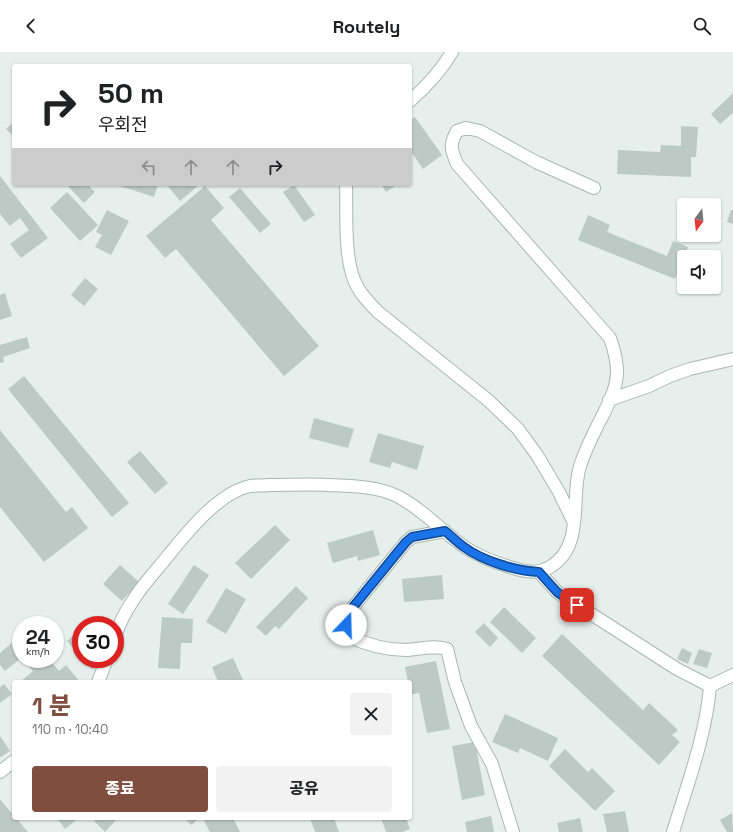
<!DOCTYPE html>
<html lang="ko">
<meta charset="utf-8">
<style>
:root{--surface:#fff;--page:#f2f2f2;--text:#202124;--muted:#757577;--accent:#7f4e3f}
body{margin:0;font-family:"Space Grotesk","Noto Sans KR",sans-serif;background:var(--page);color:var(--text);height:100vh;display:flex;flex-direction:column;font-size:15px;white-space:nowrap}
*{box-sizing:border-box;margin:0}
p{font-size:13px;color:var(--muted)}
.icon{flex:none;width:22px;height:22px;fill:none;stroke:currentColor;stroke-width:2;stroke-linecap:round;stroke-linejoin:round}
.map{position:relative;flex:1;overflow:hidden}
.sheet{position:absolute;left:12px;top:628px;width:400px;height:140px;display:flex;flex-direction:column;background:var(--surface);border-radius:4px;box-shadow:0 1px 3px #0004}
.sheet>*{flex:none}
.top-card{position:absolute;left:12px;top:12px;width:400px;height:122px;border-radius:4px;box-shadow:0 1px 3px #0004;background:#fff;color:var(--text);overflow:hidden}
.needle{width:26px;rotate:195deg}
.fabs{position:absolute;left:677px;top:146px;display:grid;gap:8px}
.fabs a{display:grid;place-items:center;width:44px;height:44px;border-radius:4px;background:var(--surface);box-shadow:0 1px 3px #0004;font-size:20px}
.speed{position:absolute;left:12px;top:564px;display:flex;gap:8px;font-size:20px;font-weight:700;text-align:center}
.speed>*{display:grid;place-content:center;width:52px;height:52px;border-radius:50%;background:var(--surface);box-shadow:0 1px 3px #0004;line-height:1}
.speed small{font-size:10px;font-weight:400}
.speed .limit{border:6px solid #d22;background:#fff;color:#111}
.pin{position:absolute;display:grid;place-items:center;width:34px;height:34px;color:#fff;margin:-17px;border-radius:8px;box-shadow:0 2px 6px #0006}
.me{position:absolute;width:44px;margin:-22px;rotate:21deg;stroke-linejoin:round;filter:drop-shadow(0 0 3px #0008)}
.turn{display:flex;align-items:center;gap:14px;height:84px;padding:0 20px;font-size:18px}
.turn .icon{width:52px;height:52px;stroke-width:2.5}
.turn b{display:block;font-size:28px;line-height:34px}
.lanes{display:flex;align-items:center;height:38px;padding:0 20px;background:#0003;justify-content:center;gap:20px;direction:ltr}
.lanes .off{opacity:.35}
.round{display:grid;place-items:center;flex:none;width:42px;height:42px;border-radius:4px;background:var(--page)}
.head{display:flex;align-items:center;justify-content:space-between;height:68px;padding:0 20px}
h1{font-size:24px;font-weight:800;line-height:30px;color:var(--accent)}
.primary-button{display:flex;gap:8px;margin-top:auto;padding:8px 20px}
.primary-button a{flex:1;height:46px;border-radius:4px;background:var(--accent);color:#fff;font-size:16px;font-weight:800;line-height:46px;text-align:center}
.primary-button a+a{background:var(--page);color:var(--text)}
header{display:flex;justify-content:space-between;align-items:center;height:52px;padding:0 20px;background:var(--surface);font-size:18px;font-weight:800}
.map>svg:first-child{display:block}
</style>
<header><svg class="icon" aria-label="back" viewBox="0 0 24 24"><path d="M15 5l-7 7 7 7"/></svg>Routely<svg class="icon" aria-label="search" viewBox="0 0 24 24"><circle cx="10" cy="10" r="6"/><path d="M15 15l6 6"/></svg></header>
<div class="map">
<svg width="733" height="780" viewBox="0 0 733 780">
<rect width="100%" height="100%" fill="#e6efeb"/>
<path fill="#bbcac4" d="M733 41V61L720 72 711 62Z
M415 65 442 103 423 117 410 98V68Z
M14 69V85L6 77Z
M681 74 698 75 696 105H691V125L617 122 618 98 660 100 661 93 681 94Z
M0 124 48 186 21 206 10 192 29 178 20 166 10 174 0 162Z
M66 132H87L95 140 84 151Z
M114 132H158L154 145Z
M169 132H200L180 149 167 133Z
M381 132H398L386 140Z
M294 133 315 163 304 170 283 140Z
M205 134 224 156 211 168 319 294 284 324 176 197 165 206 146 184Z
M240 136 271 172 260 181 229 145Z
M67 140 98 173 80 189 50 156Z
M107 158 129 169 111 203 95 195 102 183 96 180Z
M731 158H733V172L727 170Z
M588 163 610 173 607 180 667 204 673 189 688 195 675 227 578 188Z
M85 226 98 237 84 254 71 243Z
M5 241 12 264 0 268V243Z
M27 285 30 296 3 305 4 310 0 311V293Z
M24 324 129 451 112 465 8 337Z
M314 366 354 377 348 396 309 386Z
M0 378 66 460 72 455 88 476 44 510 0 455Z
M378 381 424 394 417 418 392 410 390 416 369 410Z
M140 399 168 431 155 442 127 410Z
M275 473 290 488 251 527 235 511Z
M373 478 380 503 358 509 357 504 333 511 327 491Z
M120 513 139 530 122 549 103 532Z
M194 513 209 523 183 562 168 552Z
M442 523 444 547 404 550 402 527Z
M296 534 308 546 279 577 275 574 266 584 256 575Z
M226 536 246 547 226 582 206 570Z
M504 555 536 586 522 601 490 570Z
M162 565 193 567 192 591H181L180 617 158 616Z
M484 571 498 586 490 595 475 580Z
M78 580 81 584V605L67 589Z
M562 582 643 658 649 651 678 678 672 683 680 690 659 713 542 604Z
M21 583V606L5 619 0 613V601Z
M682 596 692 601 688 612 677 607Z
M699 597 712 601 707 616 693 612Z
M233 606 244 630H218L212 615Z
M33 607H49L59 619 66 613 80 630H20L33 619 27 612Z
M82 607H101L102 608 92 617Z
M436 609 450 677 427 681 419 641 410 643V630H408L405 615Z
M4 632 12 642 0 651V635Z
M505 662 558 686 548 709 520 696 518 701 492 690Z
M0 684 10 699 1 705 0 704Z
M475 690 485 743 462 748 452 694Z
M565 697 588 720 592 716 615 739 595 759 549 714Z
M0 747 14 764V766H16L28 780H0Z
M625 759 629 780H607L603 762Z
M732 761 733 780H727L720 768Z
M491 764 494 780H467L465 770Z
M57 766H79L65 777Z
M97 766H118L105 780 94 769Z
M185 766H200L191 773Z
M205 766H233L240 780H210L203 767Z
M310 766H334L339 780H315Z
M381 766H406L410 777 403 780H386Z
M580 766 583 780H559L557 771Z"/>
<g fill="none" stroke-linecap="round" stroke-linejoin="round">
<defs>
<path id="minor" d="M410 49C427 34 441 19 452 0
M346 132C347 160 343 212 358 236 363 245 370 252 378 260L489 349 518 377 537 403 559 440 573 469
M609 348 649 334 670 324 690 317 733 307
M445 479 412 485 406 490 349 560 346 573 348 584C365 592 387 598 406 598 420 597 434 593 447 597L455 630 471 674 492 712 513 780
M539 520 557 540 677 617 710 634 733 623
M115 585C119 573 125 560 132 550 141 535 152 523 163 510 184 484 217 441 250 434 256 433 263 434 270 433 289 433 309 432 328 433 350 434 377 434 397 444 423 457 442 480 466 496 480 505 496 511 513 516 526 520 538 522 550 515 585 494 570 447 580 414 586 396 595 378 604 361 610 348 617 335 617 320 617 308 614 297 610 286L457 112C451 97 449 93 457 79L466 76 480 79 536 110 594 136
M98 630 107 607
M0 720 14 709
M673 780C687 733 706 684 710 634"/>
</defs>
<use href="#minor" stroke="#a8b8b2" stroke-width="14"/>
<use href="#minor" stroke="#fff" stroke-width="12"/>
</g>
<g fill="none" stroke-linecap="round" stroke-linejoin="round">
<defs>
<path id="route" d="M346 573 349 560 406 490 412 485 445 479C451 484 457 490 464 495 483 509 516 519 539 520L557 540 577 553"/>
</defs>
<use href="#route" stroke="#114b97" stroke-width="10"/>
<use href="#route" stroke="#1a73e8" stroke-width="7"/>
</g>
</svg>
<div class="fabs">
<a><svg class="needle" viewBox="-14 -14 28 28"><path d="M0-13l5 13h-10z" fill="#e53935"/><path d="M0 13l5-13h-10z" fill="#757577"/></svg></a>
<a><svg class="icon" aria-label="sound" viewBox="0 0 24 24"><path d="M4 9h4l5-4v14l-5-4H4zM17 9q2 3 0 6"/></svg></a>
</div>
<div class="speed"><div>24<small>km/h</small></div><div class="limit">30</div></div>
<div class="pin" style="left:577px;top:553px;background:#d93025"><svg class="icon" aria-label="arrive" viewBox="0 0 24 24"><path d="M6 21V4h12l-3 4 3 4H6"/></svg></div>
<svg class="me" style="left:346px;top:573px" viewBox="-20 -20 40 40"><circle r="19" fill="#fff"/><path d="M0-13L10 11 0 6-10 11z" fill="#1a73e8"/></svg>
<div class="top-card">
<div class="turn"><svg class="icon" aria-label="right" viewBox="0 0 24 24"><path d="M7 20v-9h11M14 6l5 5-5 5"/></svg><div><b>50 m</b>우회전</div></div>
<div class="lanes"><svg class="icon off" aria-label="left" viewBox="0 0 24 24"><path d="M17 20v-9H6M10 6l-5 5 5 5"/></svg><svg class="icon off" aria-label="ahead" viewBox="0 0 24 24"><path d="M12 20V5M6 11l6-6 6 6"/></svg><svg class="icon off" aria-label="ahead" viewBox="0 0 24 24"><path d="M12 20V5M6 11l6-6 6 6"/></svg><svg class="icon" aria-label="right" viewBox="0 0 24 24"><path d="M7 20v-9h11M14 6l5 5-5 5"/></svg></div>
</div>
<section class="sheet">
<div class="head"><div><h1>1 분</h1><p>110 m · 10:40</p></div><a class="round"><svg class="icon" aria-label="close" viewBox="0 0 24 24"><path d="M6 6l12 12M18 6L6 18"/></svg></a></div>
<div class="primary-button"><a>종료</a><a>공유</a></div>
</section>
</div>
